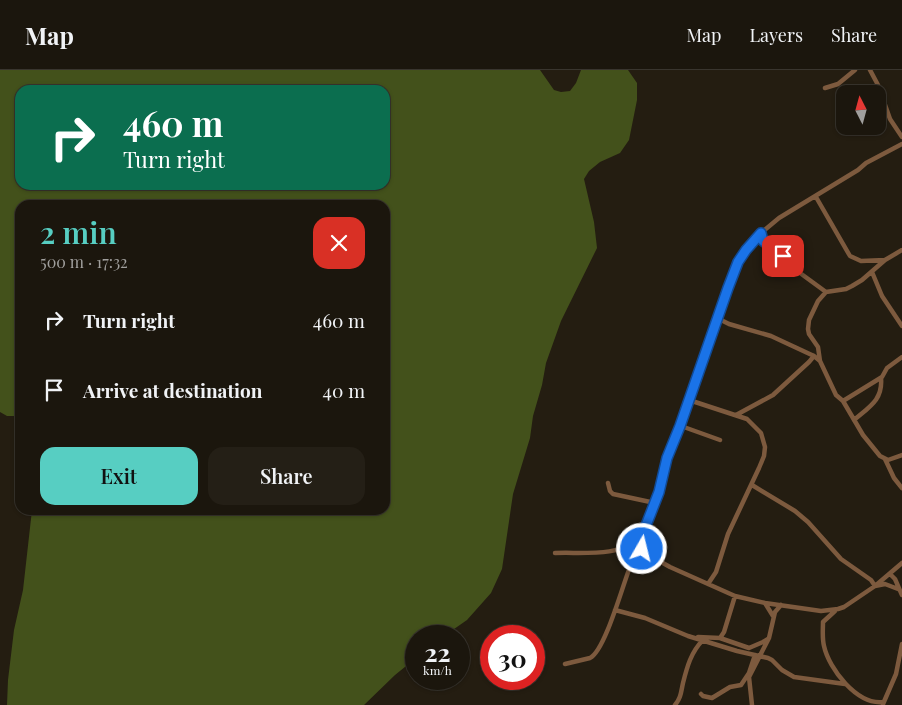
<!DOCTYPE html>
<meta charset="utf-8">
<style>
:root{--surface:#1b160d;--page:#241f16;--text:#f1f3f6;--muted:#a09f9d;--line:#39352e;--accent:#57cec2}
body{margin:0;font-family:"Playfair Display",serif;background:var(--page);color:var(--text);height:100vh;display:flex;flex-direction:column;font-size:19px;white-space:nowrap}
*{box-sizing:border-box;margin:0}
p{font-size:16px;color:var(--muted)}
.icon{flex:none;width:28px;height:28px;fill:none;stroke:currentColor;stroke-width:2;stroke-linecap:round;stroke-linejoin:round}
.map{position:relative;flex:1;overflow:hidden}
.side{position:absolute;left:15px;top:130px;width:375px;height:315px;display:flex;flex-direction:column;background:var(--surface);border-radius:15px;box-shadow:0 1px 4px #0004,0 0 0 1px var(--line)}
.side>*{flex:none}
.hud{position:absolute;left:15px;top:15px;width:375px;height:105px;border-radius:15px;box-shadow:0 1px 4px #0004,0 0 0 1px var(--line);background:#0b6e4f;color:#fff;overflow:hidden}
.needle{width:32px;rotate:354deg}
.buttons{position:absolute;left:836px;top:15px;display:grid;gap:10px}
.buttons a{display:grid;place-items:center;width:50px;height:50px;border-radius:10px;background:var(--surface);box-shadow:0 1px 4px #0004,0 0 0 1px var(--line);font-size:25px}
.speed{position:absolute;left:405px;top:555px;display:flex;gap:10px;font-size:25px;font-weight:700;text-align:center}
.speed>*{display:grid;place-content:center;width:65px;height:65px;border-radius:50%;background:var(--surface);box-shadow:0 1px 4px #0004,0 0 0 1px var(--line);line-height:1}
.speed small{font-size:12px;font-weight:400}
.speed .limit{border:8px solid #d22;background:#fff;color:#111}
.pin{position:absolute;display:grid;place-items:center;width:42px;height:42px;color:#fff;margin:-21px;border-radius:10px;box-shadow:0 2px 8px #0006}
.me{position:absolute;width:55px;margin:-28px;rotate:8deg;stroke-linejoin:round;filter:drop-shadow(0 0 4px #0008)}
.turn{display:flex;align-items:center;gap:18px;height:105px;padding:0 25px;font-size:22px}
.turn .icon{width:65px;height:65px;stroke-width:2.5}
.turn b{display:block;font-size:35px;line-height:42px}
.round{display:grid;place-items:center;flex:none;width:52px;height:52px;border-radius:15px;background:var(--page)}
.summary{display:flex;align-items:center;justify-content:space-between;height:85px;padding:0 25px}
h1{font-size:30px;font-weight:600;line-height:38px;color:var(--accent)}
.button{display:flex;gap:10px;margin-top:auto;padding:10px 25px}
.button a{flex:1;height:58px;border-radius:15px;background:var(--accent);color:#111;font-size:20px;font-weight:600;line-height:58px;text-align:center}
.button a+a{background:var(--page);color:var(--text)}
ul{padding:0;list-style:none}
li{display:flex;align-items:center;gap:15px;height:70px;padding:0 25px}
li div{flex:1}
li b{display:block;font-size:19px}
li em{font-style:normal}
header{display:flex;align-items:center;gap:30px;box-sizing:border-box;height:70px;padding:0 25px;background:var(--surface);border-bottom:1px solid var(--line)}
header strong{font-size:24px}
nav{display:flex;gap:28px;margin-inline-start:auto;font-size:18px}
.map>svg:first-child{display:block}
</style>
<header>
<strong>Map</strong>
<nav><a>Map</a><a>Layers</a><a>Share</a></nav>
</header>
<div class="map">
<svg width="902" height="635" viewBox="0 0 902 635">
<rect width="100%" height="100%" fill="#241d11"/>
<path fill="#43511b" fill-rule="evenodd" d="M0 0H540L554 20 561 22 570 21 576 13 581 0H628L637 13V30L629 70 620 83 600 92 589 101 584 109 594 152 597 178 561 251 546 293 542 315 533 346 530 368 513 424 502 499 491 523 467 550 444 566H416V588L395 605 364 635H7L8 610 14 560 23 520 32 440H385V135H20V346H7L0 342ZM20 20H385V115H20Z"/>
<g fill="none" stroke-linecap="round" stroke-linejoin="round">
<path stroke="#7d5a3e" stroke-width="4.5" d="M870 0 878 15 890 49 902 67
M825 18 838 14 855 0
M902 74 866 93 858 100 779 148 761 163 746 180 738 192 717 248 681 356 667 388 659 422 645 458 642 477 645 483 670 497 735 526 765 533 821 541 838 539 844 537 875 516 902 493
M816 127 850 186 861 191 885 190
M761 163 763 171 783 186 800 203 826 222
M872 202 882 226 902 256
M717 248 729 254 771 266 814 286 820 291 836 325 843 331 863 365 880 386 888 390 902 385
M820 291 818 277 809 264 808 259 809 250 818 231 826 222 846 219 852 216 862 210 885 190 902 180
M689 330 747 349 761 363 765 377 764 386 759 398 728 464 716 502 708 514
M843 331 882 307 887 298 902 287
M736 345 773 325 809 292 814 286
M854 350C869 337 883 330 881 308
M681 356 720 370
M885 389 894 408 902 418
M608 413 610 421 613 424 655 433
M752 415 795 441 808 452 841 489 871 510 875 516 885 514 898 519
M555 483C584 482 617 487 642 469
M890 504 895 509 902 525
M765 533 773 546
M615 540 645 548 688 566 737 581 768 588 772 590 782 600 794 607 845 614
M835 541 823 552C823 560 822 568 824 576 829 599 857 635 883 632
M698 567 720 568 749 578 763 572 768 569
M720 568 724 562 735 526
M565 594 590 588C605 581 623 514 630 497 633 490 638 483 642 477
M701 624 703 626 712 628 730 617 741 615 749 603 755 585
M883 634 896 604 902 574
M675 635C681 628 681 622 683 613 687 597 691 582 703 570
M752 635 749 607 769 568 775 542 781 535"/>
</g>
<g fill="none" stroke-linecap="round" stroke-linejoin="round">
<defs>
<path id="route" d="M642 479V469L645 458 659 422 667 388 680 356 728 218 738 192 746 180 761 163 763 171 783 186"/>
</defs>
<use href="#route" stroke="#114b97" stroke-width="12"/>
<use href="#route" stroke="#1a73e8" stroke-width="9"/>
</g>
</svg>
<div class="buttons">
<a><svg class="needle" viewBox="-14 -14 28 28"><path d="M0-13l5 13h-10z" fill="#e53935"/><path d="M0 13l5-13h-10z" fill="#a09f9d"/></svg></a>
</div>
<div class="speed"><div>22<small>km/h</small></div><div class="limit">30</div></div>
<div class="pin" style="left:783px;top:186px;background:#d93025"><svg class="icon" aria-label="arrive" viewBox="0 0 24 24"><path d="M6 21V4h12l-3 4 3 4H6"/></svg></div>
<svg class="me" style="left:642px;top:479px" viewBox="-20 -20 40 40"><circle r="17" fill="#1a73e8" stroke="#fff" stroke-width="3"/><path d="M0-11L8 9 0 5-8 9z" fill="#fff"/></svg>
<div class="hud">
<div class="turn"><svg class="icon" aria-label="right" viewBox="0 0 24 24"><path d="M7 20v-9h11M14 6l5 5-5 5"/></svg><div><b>460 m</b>Turn right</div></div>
</div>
<section class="side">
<div class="summary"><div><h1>2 min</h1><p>500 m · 17:32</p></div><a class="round" style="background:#d93025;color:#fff"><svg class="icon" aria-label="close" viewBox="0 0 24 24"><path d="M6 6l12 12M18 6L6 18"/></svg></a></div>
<ul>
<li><svg class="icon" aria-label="right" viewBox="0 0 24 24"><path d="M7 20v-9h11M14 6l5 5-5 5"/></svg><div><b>Turn right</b></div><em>460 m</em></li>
<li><svg class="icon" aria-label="arrive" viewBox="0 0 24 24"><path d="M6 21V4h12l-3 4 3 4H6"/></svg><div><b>Arrive at destination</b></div><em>40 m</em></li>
</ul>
<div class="button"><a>Exit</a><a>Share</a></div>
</section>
</div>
